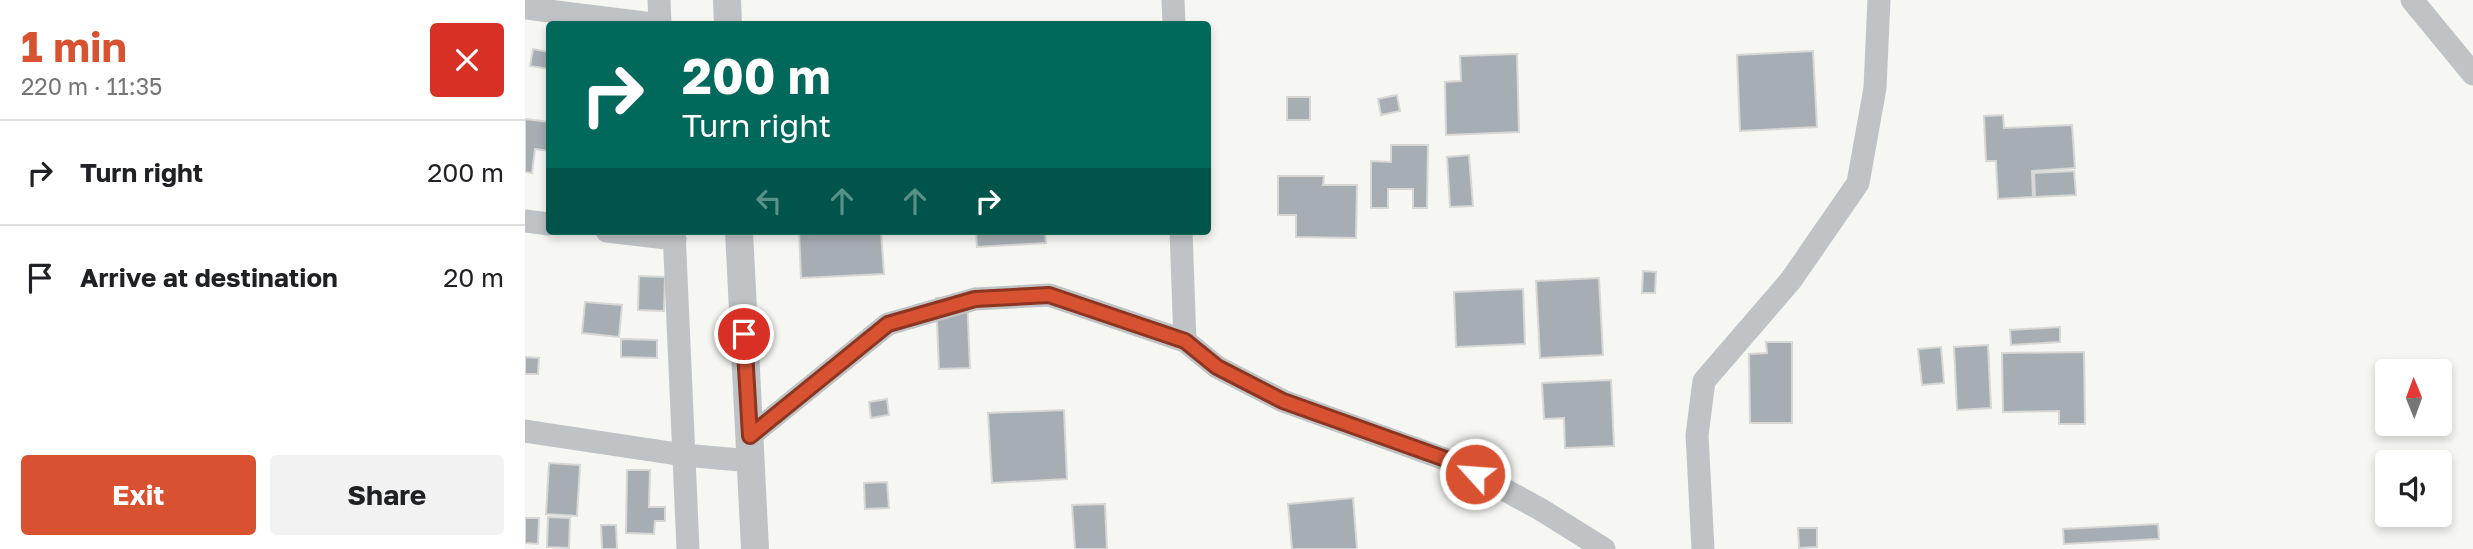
<!DOCTYPE html>
<meta charset="utf-8">
<style>
:root{--surface:#fff;--page:#f2f2f2;--text:#202124;--muted:#757577;--line:#e0e0e0;--accent:#d85231}
body{margin:0;font-family:"Golos Text",sans-serif;background:var(--page);color:var(--text);height:100vh;display:flex;flex-direction:column;font-size:26px;white-space:nowrap}
*{box-sizing:border-box;margin:0}
p{font-size:23px;color:var(--muted)}
.icon{flex:none;width:38px;height:38px;fill:none;stroke:currentColor;stroke-width:2;stroke-linecap:round;stroke-linejoin:round}
.map{position:relative;flex:1;overflow:hidden}
.sheet{display:flex;flex-direction:column;background:var(--surface);width:525px}
.sheet>*{flex:none}
.hud{position:absolute;left:21px;top:21px;width:665px;height:214px;border-radius:7px;box-shadow:0 4px 10px #0003;background:#00695c;color:#fff;overflow:hidden}
.needle{width:46px;rotate:359deg}
.fabs{position:absolute;left:1850px;top:359px;display:grid;gap:14px}
.fabs a{display:grid;place-items:center;width:77px;height:77px;border-radius:7px;background:var(--surface);box-shadow:0 4px 10px #0003;font-size:35px}
.pin{position:absolute;display:grid;place-items:center;width:60px;height:60px;color:#fff;margin:-30px;border:4px solid #fff;border-radius:50%;box-shadow:0 2px 7px #0007}
.me{position:absolute;width:77px;margin:-38px;rotate:296deg;stroke-linejoin:round;filter:drop-shadow(0 0 5px #0008)}
.turn{display:flex;align-items:center;gap:24px;height:147px;padding:0 21px;font-size:32px}
.turn .icon{width:91px;height:91px;stroke-width:2.5}
.turn b{display:block;font-size:49px;line-height:60px}
.lanes{display:flex;align-items:center;height:66px;padding:0 21px;background:#0003;justify-content:center;gap:35px;direction:ltr}
.lanes .off{opacity:.35}
.round{display:grid;place-items:center;flex:none;width:74px;height:74px;border-radius:7px;background:var(--page)}
.overview{display:flex;align-items:center;justify-content:space-between;height:119px;padding:0 21px}
h1{font-size:42px;font-weight:700;line-height:52px;color:var(--accent)}
.action{display:flex;gap:14px;margin-top:auto;padding:14px 21px}
.action a{flex:1;height:80px;border-radius:7px;background:var(--accent);color:#fff;font-size:28px;font-weight:700;line-height:80px;text-align:center}
.action a+a{background:var(--page);color:var(--text)}
ul{padding:0;list-style:none}
li{display:flex;align-items:center;gap:21px;height:105px;padding:0 21px;border-top:2px solid var(--line)}
li div{flex:1}
li b{display:block;font-size:26px}
li em{font-style:normal}
main{display:flex;flex:1;min-height:0}
.map>svg:first-child{display:block}
</style>
<main>
<section class="sheet">
<div class="overview"><div><h1>1 min</h1><p>220 m · 11:35</p></div><a class="round" style="background:#d93025;color:#fff"><svg class="icon" aria-label="close" viewBox="0 0 24 24"><path d="M6 6l12 12M18 6L6 18"/></svg></a></div>
<ul>
<li><svg class="icon" aria-label="right" viewBox="0 0 24 24"><path d="M7 20v-9h11M14 6l5 5-5 5"/></svg><div><b>Turn right</b></div><em>200 m</em></li>
<li><svg class="icon" aria-label="arrive" viewBox="0 0 24 24"><path d="M6 21V4h12l-3 4 3 4H6"/></svg><div><b>Arrive at destination</b></div><em>20 m</em></li>
</ul>
<div class="action"><a>Exit</a><a>Share</a></div>
</section>
<div class="map">
<svg width="1948" height="549" viewBox="0 0 1948 549">
<rect width="100%" height="100%" fill="#f6f6f3"/>
<path fill="#a7aeb3" stroke="#d7d7d5" stroke-width="2" d="M8 49 24 52V69L5 66Z
M1288 51 1292 127 1215 131 1212 55Z
M992 54 994 132 921 135 920 82 936 81 935 56Z
M872 95 875 111 856 115 853 99Z
M762 97H785V120H762Z
M1478 115 1479 128 1547 125 1550 168 1507 171 1508 197 1473 199 1471 161H1461L1459 116Z
M0 119 24 122V151L10 149 7 173 0 172Z
M866 145H903L902 208H888V189H863V208H846V161L866 162Z
M944 155 948 206 925 207 922 157Z
M1549 171 1551 195 1510 197 1509 173Z
M753 176H799L798 185H832L831 238 771 237V215H753Z
M274 231H356L359 274 276 278Z
M451 231H520L521 243 452 247Z
M1118 271 1131 272 1130 293H1117Z
M114 276 140 277 139 311 113 310Z
M1074 278 1078 355 1015 358 1011 281Z
M998 289 1000 344 931 347 929 292Z
M442 297 445 368 414 369 411 298Z
M60 302 97 305 94 337 57 333Z
M1535 327V342L1486 345 1485 330Z
M96 339 132 340V358L96 357Z
M1241 342H1267V423H1225L1224 354 1242 353Z
M1463 345 1466 408 1432 410 1429 347Z
M1416 347 1419 383 1397 385 1393 349Z
M1559 352 1560 424H1534V411L1478 412 1477 353Z
M0 357 14 358 13 374H0Z
M1086 380 1089 446 1040 448 1039 418 1019 419 1017 383Z
M362 399 364 415 346 418 344 402Z
M539 410 542 479 467 483 463 413Z
M24 463 55 465 52 516 21 514Z
M102 470H125L124 507H140V521H130L129 534 101 533Z
M362 482 364 508 340 509 339 483Z
M828 498 832 549H767L763 504Z
M580 504 582 549H550L547 505Z
M23 517 45 518 44 548 22 547Z
M0 518H14L13 544 0 543Z
M1633 524 1634 539 1539 544 1538 529Z
M76 525H91L92 549H77Z
M1273 528H1292V547L1274 548Z"/>
<g fill="none" stroke-linecap="round" stroke-linejoin="round">
<path stroke="#bfc3c6" stroke-width="23" d="M134 0 135 24
M648 0 649 24
M1887 0 1948 74
M0 8 128 24
M0 221 24 224
M82 231 150 239
M149 231 163 549
M656 231 660 341
M0 431 159 455 226 461
M225 436 363 324 450 299 524 295 660 341 692 367 758 401 928 462 1015 509 1079 549
M1178 549 1172 435 1179 381 1266 280 1333 183 1350 88 1354 0"/>
<path stroke="#bfc3c6" stroke-width="28" d="M202 0 203 24
M214 231 230 549"/>
</g>
<g fill="none" stroke-linecap="round" stroke-linejoin="round">
<defs>
<path id="route" d="M219 334 225 436 363 324 450 299 524 295 660 341 692 367 758 401 929 462 950 474"/>
</defs>
<use href="#route" stroke="#8c3520" stroke-width="18"/>
<use href="#route" stroke="#d85231" stroke-width="12"/>
</g>
</svg>
<div class="fabs">
<a><svg class="needle" viewBox="-14 -14 28 28"><path d="M0-13l5 13h-10z" fill="#e53935"/><path d="M0 13l5-13h-10z" fill="#757577"/></svg></a>
<a><svg class="icon" aria-label="sound" viewBox="0 0 24 24"><path d="M4 9h4l5-4v14l-5-4H4zM17 9q2 3 0 6"/></svg></a>
</div>
<div class="pin" style="left:219px;top:334px;background:#d93025"><svg class="icon" aria-label="arrive" viewBox="0 0 24 24"><path d="M6 21V4h12l-3 4 3 4H6"/></svg></div>
<svg class="me" style="left:950px;top:474px" viewBox="-20 -20 40 40"><circle r="17" fill="#d85231" stroke="#fff" stroke-width="3"/><path d="M0-11L8 9 0 5-8 9z" fill="#fff"/></svg>
<div class="hud">
<div class="turn"><svg class="icon" aria-label="right" viewBox="0 0 24 24"><path d="M7 20v-9h11M14 6l5 5-5 5"/></svg><div><b>200 m</b>Turn right</div></div>
<div class="lanes"><svg class="icon off" aria-label="left" viewBox="0 0 24 24"><path d="M17 20v-9H6M10 6l-5 5 5 5"/></svg><svg class="icon off" aria-label="ahead" viewBox="0 0 24 24"><path d="M12 20V5M6 11l6-6 6 6"/></svg><svg class="icon off" aria-label="ahead" viewBox="0 0 24 24"><path d="M12 20V5M6 11l6-6 6 6"/></svg><svg class="icon" aria-label="right" viewBox="0 0 24 24"><path d="M7 20v-9h11M14 6l5 5-5 5"/></svg></div>
</div>
</div>
</main>
